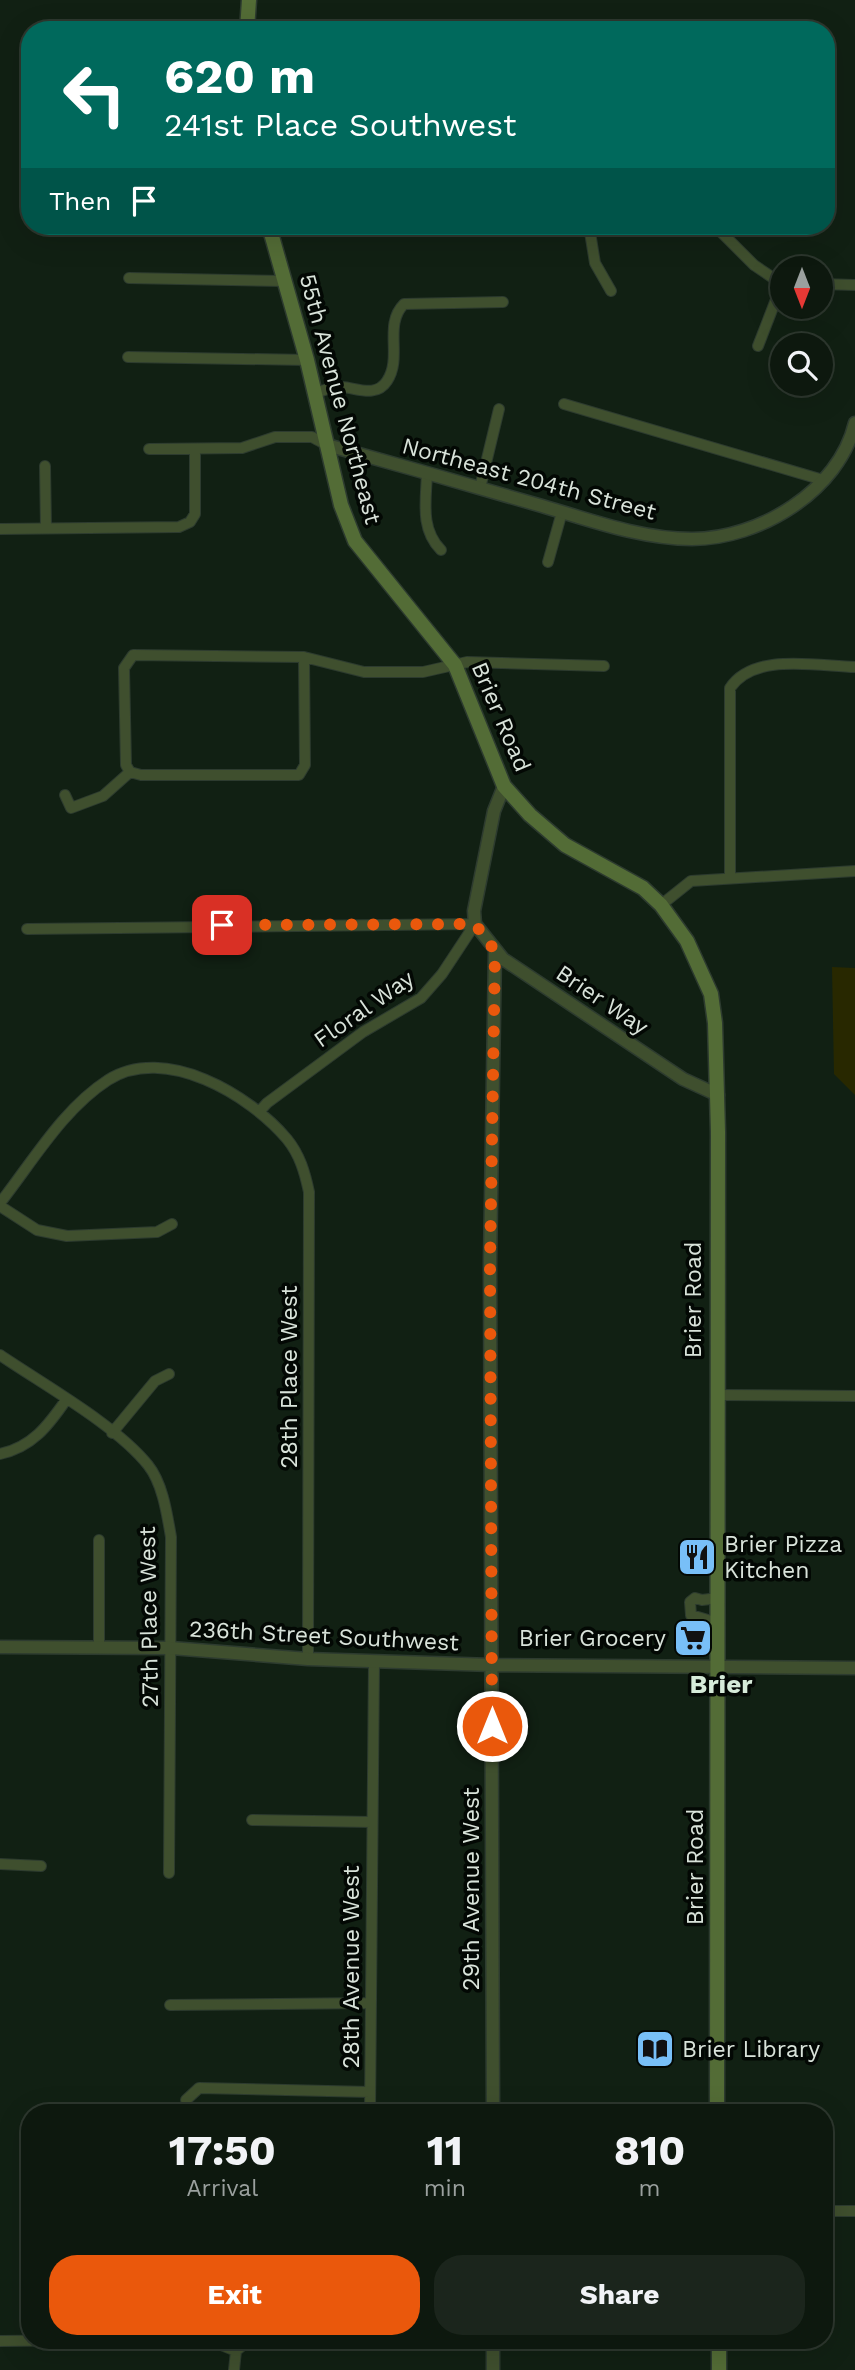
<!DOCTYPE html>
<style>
:root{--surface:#0d180e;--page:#1b251c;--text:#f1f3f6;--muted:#9aa09e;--line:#2d372e;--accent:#ea580c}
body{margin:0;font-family:"Work Sans",sans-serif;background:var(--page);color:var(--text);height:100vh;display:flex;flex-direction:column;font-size:26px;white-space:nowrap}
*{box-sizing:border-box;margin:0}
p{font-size:23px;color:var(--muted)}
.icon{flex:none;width:38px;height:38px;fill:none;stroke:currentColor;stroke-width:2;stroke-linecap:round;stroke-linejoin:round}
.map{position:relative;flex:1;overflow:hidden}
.sheet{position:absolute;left:21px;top:2104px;width:812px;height:245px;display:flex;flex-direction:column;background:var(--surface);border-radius:28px;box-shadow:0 7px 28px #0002,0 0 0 2px var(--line)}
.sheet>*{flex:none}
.top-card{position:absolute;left:21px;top:21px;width:814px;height:214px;border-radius:28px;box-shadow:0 7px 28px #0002,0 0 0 2px var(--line);background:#00695c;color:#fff;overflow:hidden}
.needle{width:46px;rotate:180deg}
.tools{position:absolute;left:770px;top:256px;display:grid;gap:14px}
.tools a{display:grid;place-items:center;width:63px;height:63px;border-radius:50%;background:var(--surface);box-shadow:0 7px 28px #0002,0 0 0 2px var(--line);font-size:35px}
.pin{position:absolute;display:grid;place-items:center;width:60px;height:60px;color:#fff;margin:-30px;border-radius:14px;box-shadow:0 4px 10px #0006}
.me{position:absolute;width:77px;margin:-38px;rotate:0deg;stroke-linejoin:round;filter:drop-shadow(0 0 5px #0008)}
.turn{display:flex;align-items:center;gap:24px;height:147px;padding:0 28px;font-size:32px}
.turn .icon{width:91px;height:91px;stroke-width:2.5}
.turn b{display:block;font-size:49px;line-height:60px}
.then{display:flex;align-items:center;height:66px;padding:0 28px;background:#0003;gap:14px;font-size:26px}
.eta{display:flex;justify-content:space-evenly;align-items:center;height:119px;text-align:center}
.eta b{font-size:42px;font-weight:700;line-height:49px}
.button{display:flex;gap:14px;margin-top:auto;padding:14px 28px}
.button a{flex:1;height:80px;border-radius:28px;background:var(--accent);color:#fff;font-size:28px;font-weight:700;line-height:80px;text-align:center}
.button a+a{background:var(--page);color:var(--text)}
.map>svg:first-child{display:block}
</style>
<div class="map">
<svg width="855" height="2370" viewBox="0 0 855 2370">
<rect width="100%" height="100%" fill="#112013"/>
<path fill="#282800" d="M832 967 855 968V1095L834 1074Z"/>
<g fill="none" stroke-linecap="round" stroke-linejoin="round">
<defs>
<path id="minor" d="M589 226 595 263 611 291
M715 226 754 265 782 284
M129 278 284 281
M821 284 855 285
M758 346 782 284
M128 357 307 360
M315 393C324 390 332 387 342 387 357 388 376 398 387 381 403 357 383 325 404 304L503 302
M564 404 823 480
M149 449 242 448 275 437H312L327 445
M45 466 46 528
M427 473C426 501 420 529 441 550
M480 488 499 409
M0 529 179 527 190 522 195 514V449
M548 562 562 512
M130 772 126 765 124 668 133 655 304 657 364 672H423L467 662 604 666
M130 772 141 775H299L305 765 304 657
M65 795 71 808 103 796 130 772
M730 877V688C754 652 817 666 855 667
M661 905 691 881 855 871
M27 929 475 924
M259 1112 267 1103 363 1032 421 998 442 974 475 924
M0 1203C33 1161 63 1109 108 1080 165 1044 250 1095 287 1139 300 1155 305 1173 309 1192L308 1659
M0 1206 37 1230 67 1236 157 1232 172 1224
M0 1355C44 1385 116 1425 148 1465 163 1484 167 1514 171 1537L169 1873
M716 1395 855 1396
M112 1433 155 1381 169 1374
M0 1454C32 1447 48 1426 66 1400
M99 1540V1647
M718 1598 702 1600 695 1598 690 1602 691 1615 718 1623
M252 1820 372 1822
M0 1864 41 1866
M170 2005 369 2003
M186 2100 199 2088 370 2092
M370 2112 374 1662
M824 2211H855
M209 2340 236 2351
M0 2341 95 2340
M236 2351 249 2340
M234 2370 236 2351"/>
<path id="tertiary" d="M327 445C399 465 470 485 542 506 590 520 641 539 692 539 759 539 839 491 855 423
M504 786 494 811 474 911 475 924 503 959 683 1079 718 1095
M0 1647 171 1648 308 1659 492 1665 855 1668
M493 2112 490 1263 495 951
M493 2370V2340"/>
<path id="secondary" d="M247 30 249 0
M269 226 307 360 341 505 355 541 455 665 504 786 530 815 565 845 643 888 661 905 687 941 711 994 715 1023 718 1132 717 2112
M719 2370V2340"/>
</defs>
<use href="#minor" stroke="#2d3b2f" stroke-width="12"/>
<use href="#tertiary" stroke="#2d3b2f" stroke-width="15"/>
<use href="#secondary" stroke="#2d3b2f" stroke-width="17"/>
<use href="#minor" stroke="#3f4f2e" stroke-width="10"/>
<use href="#tertiary" stroke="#3f4f2e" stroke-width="12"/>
<use href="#secondary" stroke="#536c36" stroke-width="14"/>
</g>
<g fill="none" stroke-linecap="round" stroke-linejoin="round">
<path stroke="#ea580c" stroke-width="12" stroke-dasharray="0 21.6" d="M222 925 475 924 495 951 490 1263 492 1726"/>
</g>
<defs>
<symbol id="restaurant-square" viewBox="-11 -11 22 22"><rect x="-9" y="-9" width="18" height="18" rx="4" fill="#78bff7" stroke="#030804"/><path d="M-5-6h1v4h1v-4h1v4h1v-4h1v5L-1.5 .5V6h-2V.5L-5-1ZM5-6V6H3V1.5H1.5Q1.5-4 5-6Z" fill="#111"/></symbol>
<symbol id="supermarket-square" viewBox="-11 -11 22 22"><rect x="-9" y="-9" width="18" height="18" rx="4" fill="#78bff7" stroke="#030804"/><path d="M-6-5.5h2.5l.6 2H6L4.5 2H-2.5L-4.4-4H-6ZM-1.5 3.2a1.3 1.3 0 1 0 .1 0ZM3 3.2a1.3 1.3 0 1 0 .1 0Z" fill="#111"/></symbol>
<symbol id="library-square" viewBox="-11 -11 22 22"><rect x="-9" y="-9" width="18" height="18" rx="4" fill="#78bff7" stroke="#030804"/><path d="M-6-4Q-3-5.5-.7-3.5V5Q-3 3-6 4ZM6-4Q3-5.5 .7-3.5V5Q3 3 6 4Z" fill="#111"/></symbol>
</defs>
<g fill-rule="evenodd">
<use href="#restaurant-square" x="675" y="1535" width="44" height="44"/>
<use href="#supermarket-square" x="671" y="1616" width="44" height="44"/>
<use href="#library-square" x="633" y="2027" width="44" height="44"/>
</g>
<g text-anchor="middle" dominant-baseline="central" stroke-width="7" stroke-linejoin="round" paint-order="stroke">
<g font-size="23" fill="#d9e3da" stroke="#030804">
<text transform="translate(340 399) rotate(75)">55th Avenue Northeast</text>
<text transform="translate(529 479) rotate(15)">Northeast 204th Street</text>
<text transform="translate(501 717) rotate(67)">Brier Road</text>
<text transform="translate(602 1000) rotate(34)">Brier Way</text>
<text transform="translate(364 1009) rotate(-35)">Floral Way</text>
<text transform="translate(693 1300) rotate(-90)">Brier Road</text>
<text transform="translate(289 1377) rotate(-90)">28th Place West</text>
<text transform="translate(149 1617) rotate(-91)">27th Place West</text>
<text transform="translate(324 1636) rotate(3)">236th Street Southwest</text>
<text transform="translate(695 1867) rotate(-90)">Brier Road</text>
<text transform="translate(471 1889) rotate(-90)">29th Avenue West</text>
<text transform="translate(351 1967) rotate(-90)">28th Avenue West</text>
</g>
<g font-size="23" fill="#d9e3da" stroke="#030804" text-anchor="start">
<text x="724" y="1544">Brier Pizza<tspan x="724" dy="26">Kitchen</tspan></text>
<text x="666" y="1638" text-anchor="end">Brier Grocery</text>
<text x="682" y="2049">Brier Library</text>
</g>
<g font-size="26" font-weight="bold" fill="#d6ebd9" stroke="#030804">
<text x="721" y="1684">Brier</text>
</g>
</g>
</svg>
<div class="tools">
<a><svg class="needle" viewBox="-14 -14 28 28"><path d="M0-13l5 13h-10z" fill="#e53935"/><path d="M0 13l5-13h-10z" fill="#9aa09e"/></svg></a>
<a><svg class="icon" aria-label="search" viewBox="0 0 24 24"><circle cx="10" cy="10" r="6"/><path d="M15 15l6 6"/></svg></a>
</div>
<div class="pin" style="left:222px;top:925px;background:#d93025"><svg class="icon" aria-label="arrive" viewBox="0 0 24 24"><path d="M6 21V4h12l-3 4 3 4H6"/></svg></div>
<svg class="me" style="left:492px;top:1726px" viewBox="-20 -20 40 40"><circle r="17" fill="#ea580c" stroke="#fff" stroke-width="3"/><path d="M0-11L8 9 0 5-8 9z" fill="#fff"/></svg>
<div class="top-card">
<div class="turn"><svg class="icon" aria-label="left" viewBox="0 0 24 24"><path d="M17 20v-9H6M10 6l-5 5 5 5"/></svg><div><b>620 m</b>241st Place Southwest</div></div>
<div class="then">Then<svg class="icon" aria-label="arrive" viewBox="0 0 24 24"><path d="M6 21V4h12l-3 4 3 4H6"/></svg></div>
</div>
<section class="sheet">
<div class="eta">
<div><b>17:50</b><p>Arrival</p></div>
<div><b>11</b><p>min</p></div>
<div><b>810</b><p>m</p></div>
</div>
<div class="button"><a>Exit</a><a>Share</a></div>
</section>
</div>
